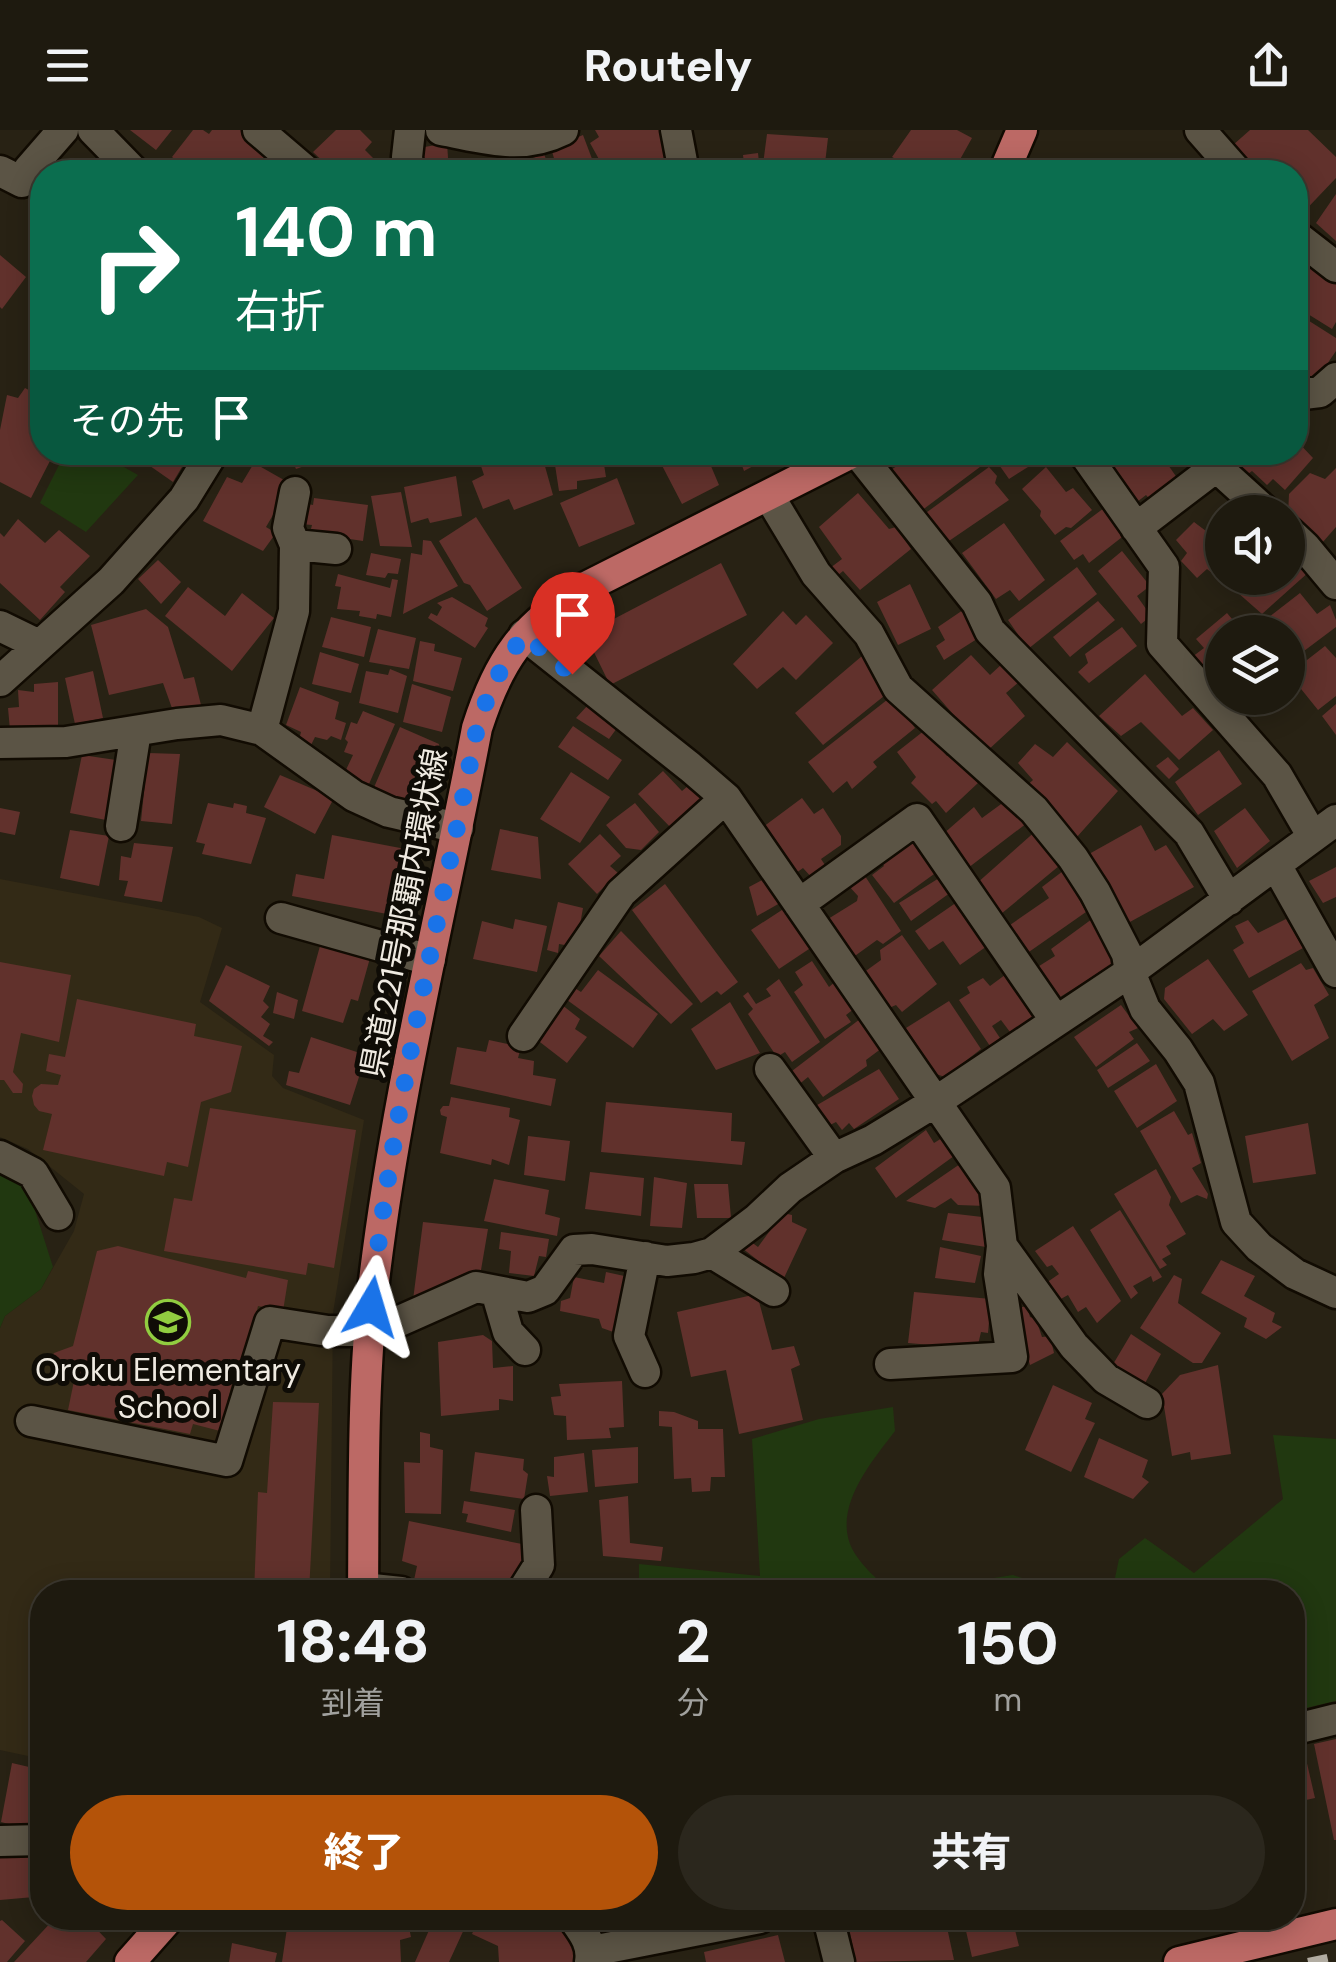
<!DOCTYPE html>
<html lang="ja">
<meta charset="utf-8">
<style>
:root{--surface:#1e1a0f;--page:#2b271d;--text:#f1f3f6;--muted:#a1a19e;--line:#3c382f;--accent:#b45309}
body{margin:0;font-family:"DM Sans","Noto Sans JP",sans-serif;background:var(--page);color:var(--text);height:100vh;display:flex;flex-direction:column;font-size:38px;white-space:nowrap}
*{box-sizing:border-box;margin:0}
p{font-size:32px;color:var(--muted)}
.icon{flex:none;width:55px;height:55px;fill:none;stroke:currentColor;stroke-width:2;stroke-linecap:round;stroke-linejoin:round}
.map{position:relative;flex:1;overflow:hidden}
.sheet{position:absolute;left:30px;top:1450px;width:1275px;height:350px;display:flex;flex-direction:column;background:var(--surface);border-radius:40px;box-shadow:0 5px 25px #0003,0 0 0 2px var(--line)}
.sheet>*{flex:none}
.top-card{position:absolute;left:30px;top:30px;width:1278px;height:305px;border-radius:40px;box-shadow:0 5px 25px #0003,0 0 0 2px var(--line);background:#0b6e4f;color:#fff;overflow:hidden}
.buttons{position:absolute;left:1205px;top:365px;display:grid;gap:20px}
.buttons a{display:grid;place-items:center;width:100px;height:100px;border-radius:50%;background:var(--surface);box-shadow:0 5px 25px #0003,0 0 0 2px var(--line);font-size:50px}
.pin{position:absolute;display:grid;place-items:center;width:85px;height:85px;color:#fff;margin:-102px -42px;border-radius:50% 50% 50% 0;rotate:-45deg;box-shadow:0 0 10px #0007}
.pin .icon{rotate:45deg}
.me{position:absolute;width:110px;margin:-55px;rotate:7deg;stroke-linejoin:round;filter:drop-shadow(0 0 8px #0008)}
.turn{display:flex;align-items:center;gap:35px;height:210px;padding:0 40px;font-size:45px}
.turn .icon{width:130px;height:130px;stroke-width:2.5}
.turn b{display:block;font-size:70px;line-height:85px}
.then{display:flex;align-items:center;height:95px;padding:0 40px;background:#0003;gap:20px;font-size:38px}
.eta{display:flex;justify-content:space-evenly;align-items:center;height:170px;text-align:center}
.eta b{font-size:60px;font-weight:800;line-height:70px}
.primary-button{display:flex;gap:20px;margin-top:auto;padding:20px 40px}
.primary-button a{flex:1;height:115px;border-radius:60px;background:var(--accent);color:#fff;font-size:40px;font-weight:800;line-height:115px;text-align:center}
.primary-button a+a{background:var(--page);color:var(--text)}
header{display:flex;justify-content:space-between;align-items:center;height:130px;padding:0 40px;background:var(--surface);font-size:45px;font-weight:800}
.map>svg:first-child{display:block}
</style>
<header><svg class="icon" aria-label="menu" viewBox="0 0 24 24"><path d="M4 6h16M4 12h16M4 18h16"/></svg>Routely<svg class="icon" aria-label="share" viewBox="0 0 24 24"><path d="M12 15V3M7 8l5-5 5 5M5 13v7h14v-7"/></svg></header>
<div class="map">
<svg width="1336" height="1832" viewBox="0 0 1336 1832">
<rect width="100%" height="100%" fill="#282214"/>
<path fill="#332a16" d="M0 749 199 787 222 798 200 872 274 925 272 946 283 958 364 990 333 1183 330 1462H42V1629L0 1620V1198L5 1186 41 1159 74 1101 84 1064 28 1019 0 1007Z"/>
<path fill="#213810" d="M65 323H99L138 345 86 402 40 373Z
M0 1038 25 1049 53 1137 41 1159 5 1186 0 1198Z
M893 1277 895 1301C873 1330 835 1374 850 1414 857 1432 877 1449 891 1462H639V1434L760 1446 752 1309 819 1289Z
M1273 1305 1336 1309V1571L1293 1581 1292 1462H1112L1119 1429 1145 1408 1194 1443 1283 1369Z
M1013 1445 1049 1457 1047 1462H942L987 1449Z"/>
<path fill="#61312c" d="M130 0H172L156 20Z
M193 0H203L209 4 212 0H241L271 25 255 42H174L181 35 172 27Z
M336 0H360L372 12 365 20 387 42H334L313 22Z
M595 0H666L675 42H606L590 13 599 7Z
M911 0H957L972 8 953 42H921L892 27Z
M1250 0H1308L1336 27V48L1297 89 1295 87V42H1260L1233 15Z
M767 4 828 8 824 42H762Z
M583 5 597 42H558L551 18Z
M447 13 449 42H421L419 18Z
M758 23 760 42H745L743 25Z
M544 24 551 42H520L516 34Z
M1163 32 1172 42H1137L1146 35 1153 42Z
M1336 64V111L1316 93Z
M0 125 26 147 2 179 0 177Z
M1309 136 1336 153V192L1332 199 1295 176V169L1300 162 1295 157Z
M1295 182 1336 208V221L1312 256 1295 242Z
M25 258 42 267V322L53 325 31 368 0 352V300L7 265 18 268Z
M1295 309 1313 328 1285 360 1273 349 1267 355 1252 341 1245 346 1238 341 1251 330 1244 322H1295Z
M130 322H191L173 352Z
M289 322H331L333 326 296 339Z
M346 322H389L390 327 349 337Z
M519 322H541L553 365 514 380 509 369 483 379 472 351 484 345 481 336Z
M553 322H602L606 347 577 351V359L559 361Z
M655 322H705L719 355 682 374Z
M729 322H779L744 341 740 330 733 329Z
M917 322H983L988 331 921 381 891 340Z
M990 322H1052L1009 349Z
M1112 322H1159L1180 352 1153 373 1146 365 1137 372 1109 336 1118 330Z
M254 333 291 354 266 397 276 403 263 421 203 391 227 347 242 353Z
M989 337 997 346 995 353 1009 370 946 413 923 385Z
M1046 337 1066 362 1073 358 1092 380 1071 398 1066 397 1055 405 1040 386 1041 381 1022 359Z
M1336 338V397L1322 413 1288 385 1289 364 1310 343 1325 349Z
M456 346 462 386 430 393 428 388 411 393 404 357Z
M617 348 635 394 579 417 560 373Z
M401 362 412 417 380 416 371 366Z
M858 363 889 399 896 397 911 419 860 460 843 441 837 446 830 438 842 429 819 397Z
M314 368 368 375 363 411 310 403 312 395 301 394 303 373 313 375Z
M1104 378 1126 404 1089 433 1083 424 1074 430 1060 411Z
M1222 384V448H1239L1230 457 1207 439 1197 448 1181 431 1187 423 1176 410 1194 392 1206 401Z
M476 387 522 458 487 481 470 455 464 453 439 411Z
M18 389 45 413 59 400 90 426 60 457 65 462 40 490 0 453V403L4 407Z
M1004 393 1045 450 1019 471 1010 460 996 469 962 423Z
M423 410 431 411 458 456 403 484 411 423 422 425Z
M1122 421 1150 456 1137 466 1151 486 1141 494 1098 441Z
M1288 421 1310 441 1262 484 1237 462 1251 448H1288Z
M371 423 401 429 398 444 388 443 385 448 366 445Z
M158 430 181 452 161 474 138 449Z
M721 433 747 485 610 555 585 504Z
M1077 437 1097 464 1028 519 1008 490Z
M338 444 390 458 392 449 398 450 391 487 377 484 376 489 359 486 360 481 337 479 341 457 335 456Z
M910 454 931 499 898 515 877 472Z
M188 457 225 486 242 463 274 488 232 541 165 486Z
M1300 463 1317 484 1330 475 1336 490V497L1288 533V502H1259L1255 498Z
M452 467 488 488 485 496 488 498 475 518 428 488 431 483 437 486 442 477 437 473Z
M1098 471 1115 490 1070 527 1053 507Z
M146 479 168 497 184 549 194 547 201 575 173 581 163 553 109 565 91 495Z
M963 480 980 507 944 530 936 516 945 510 938 497Z
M783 481 796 495 806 485 833 513 796 550 783 537 757 559 733 534Z
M1227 483 1243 502H1222V561L1192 527 1204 518 1196 509Z
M331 487 371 497 364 527 322 517Z
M1122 497 1137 516 1089 553 1078 542 1088 533 1085 524Z
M378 499 416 508 409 539 369 532Z
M420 511 435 514 434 521 462 528 453 561 413 551Z
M1325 516 1336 528V566L1318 580 1289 544Z
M320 522 359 534 351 563 312 554Z
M971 525 990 545 1003 533 1020 551 1006 563 1025 586 986 622 932 560Z
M862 526 889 562 823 615 795 583Z
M390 539 407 546 398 583 359 573 366 541 388 545Z
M93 541 103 588 75 594 65 548Z
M1145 544 1182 586 1193 578 1213 600 1179 630 1141 592 1121 606 1099 586Z
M58 552V597L10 600 8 578 19 577 18 560 34 562V554Z
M412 554 451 567 442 602 403 592Z
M300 557 339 572 335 589 346 593 341 610 331 606 327 610 315 607 310 617 299 610 301 602 286 595Z
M892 566 915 598 873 632 877 637 852 659 847 651 833 663 808 632Z
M1336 574V605L1322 586Z
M588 575 617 598 609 609 576 588Z
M363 581 395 594 369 654 344 644 353 625 344 622 348 612 345 609 351 592 357 594Z
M573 596 622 630 608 650 558 617Z
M400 597 439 614 426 682 372 662Z
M925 600 947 626 952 623 978 653 946 683 936 671 932 674 911 653 916 647 897 622Z
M1067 612 1118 661 1076 708 1024 658 1033 650 1018 633 1035 614 1053 627Z
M1219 620 1242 654 1198 685 1175 652Z
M148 623 180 624 172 694 141 691Z
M82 625 116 630 106 690 70 683Z
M1168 627 1179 639 1169 649 1156 636Z
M663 641 682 661 689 655 699 664 702 675 673 700 638 664Z
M571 642 610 667 580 713 540 689Z
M280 645 334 668 315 704 264 677Z
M802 668 814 684 823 678 841 706V715L821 729 827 738 813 749 803 738 796 743 763 697Z
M1008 669 1027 693 968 738 942 705 974 677 982 688Z
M208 673 233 678 234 673 247 676 246 683 266 688 251 734 202 724 205 714 196 712Z
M635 673 659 702 641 720 626 718 606 695Z
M0 678 20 682 15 705 0 702Z
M1245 678 1270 711 1237 738 1214 701Z
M1141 695 1155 721 1166 715 1194 757 1128 793 1089 724Z
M500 699 538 707 541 749 491 740Z
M1038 699 1065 731 1001 784 976 754Z
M70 700 109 706 99 756 60 748Z
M917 703 941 739 894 773 872 745 884 736 879 728Z
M600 704 621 726 610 736 618 743 597 764 568 734Z
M332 705 416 721 403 787 292 766 296 744 324 749Z
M134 713 173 717 162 772 124 766 128 751 119 750 121 726 131 728Z
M1336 737V767L1323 773 1309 751Z
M1063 741 1086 782 1026 824 1019 814 1020 810 1010 795 1049 768 1042 757Z
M863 743 901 801 883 814 877 810 852 828 838 809 840 804 828 789 857 771 858 766 847 754Z
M944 745 954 760 911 791 899 773Z
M764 749 780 773 757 786 749 757Z
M665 754 738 852 721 865 717 861 701 873 632 780Z
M960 770 990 814 960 835 943 811 929 820 915 801Z
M558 772 583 778 576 817 559 814 558 823 547 820Z
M785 778 812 817 779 839 751 800Z
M515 789 547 796 537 842 473 829 482 791 513 799Z
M1092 789 1116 832 1057 869 1036 838 1055 826 1051 819Z
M1286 789 1303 818 1249 848 1233 820 1244 813 1235 796 1248 790 1258 803Z
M621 801 693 874 671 894 599 826Z
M902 805 937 854 902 882 896 875 889 878 863 843 881 830 880 820Z
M320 816 370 828 358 871 351 869 343 893 302 881Z
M1208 829 1248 885 1224 901 1213 889 1192 904 1164 869 1165 858Z
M812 831 829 857 836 851 855 878 846 885 851 892 825 909 794 862 803 855 795 842Z
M0 832 71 845 59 912 21 903 13 942 23 954 22 963H13L4 950H0Z
M1301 833 1306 840 1313 838 1329 865 1314 875 1329 908 1292 931 1252 861Z
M226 835 270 856 263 871 269 877 261 887 270 894 263 906 273 912 269 916 209 871Z
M598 840 658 884 633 918 563 867 570 855 581 862Z
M1009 842 1039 884 1010 902 1001 890 992 896 1000 908 990 916 959 870 970 863 967 857 983 848 990 856Z
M779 849 820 912 792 932 785 922 777 927 748 884 753 879 743 866 748 862 756 874 771 866 766 859Z
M277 862 298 870 294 889 273 883Z
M77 869 196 894 194 906 242 916 231 962 201 972 188 1037 167 1032 164 1046 43 1020 52 984 39 981 34 975 32 966 34 959 41 954 58 955 61 945 46 941 49 924 65 927Z
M557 871 580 889 575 899 587 907 567 933 536 909Z
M949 871 981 919 945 947 936 944 906 898Z
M730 872 760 923 716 940 691 899Z
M1121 875 1138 898 1129 902 1134 909 1096 937 1074 907Z
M860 889 882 918 866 930 867 936 823 967 808 947 797 956 788 944Z
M311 907 366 925 350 975 286 955 289 941 299 943Z
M489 910 521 917 518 928 534 931 533 945 556 949 551 976 450 954 457 917 486 922Z
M1137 913 1150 931 1108 958 1097 940Z
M1156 934 1177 971 1137 998 1114 961Z
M879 939 899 969 854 999 849 993 842 1000 836 992 826 997 812 978Z
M451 967 510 978 509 987 520 990 509 1035 492 1029 491 1035 440 1023 447 987 441 985 440 980 443 976H449Z
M606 972 732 983 731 1011 745 1012 742 1035 601 1022Z
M210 978 356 1000 334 1138 308 1133 306 1145 164 1121 174 1068 192 1071Z
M1174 981 1188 1005 1192 1003 1201 1033 1192 1038 1208 1064 1207 1069 1197 1065 1181 1073 1140 1001Z
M1308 993 1316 1044 1253 1053 1245 1006Z
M926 1000 934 1013 942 1008 954 1026 896 1068 875 1038Z
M528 1006 570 1011 565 1051 524 1045Z
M960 1034 986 1076 958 1075 951 1068 935 1078 906 1071Z
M1156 1039 1171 1067 1169 1075 1186 1104 1166 1116 1171 1124 1162 1129 1167 1135 1160 1139 1114 1064Z
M590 1042 644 1048 641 1086 585 1079Z
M654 1047 687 1053 682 1098 650 1096Z
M494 1049 549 1060 545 1084 560 1088 557 1106 484 1091Z
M694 1054H728L731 1088H697Z
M1120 1080 1162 1147 1153 1152 1151 1146 1133 1156 1138 1163 1131 1169 1090 1100Z
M783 1083 792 1085V1092L807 1099 783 1150 742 1118 750 1111 758 1117Z
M948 1083 991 1088 986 1117 942 1110Z
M423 1092 488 1099 481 1140 463 1144 413 1170Z
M1073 1096 1121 1171 1097 1193 1086 1177 1078 1182 1068 1165 1059 1170 1046 1153 1059 1144 1052 1135 1047 1137 1035 1121Z
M501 1102 549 1109 546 1127 539 1126 534 1146 509 1143 511 1121 499 1119Z
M118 1116 246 1148 248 1141 288 1150 283 1181 258 1176 244 1235 237 1234 220 1301 193 1294 190 1304 68 1280 74 1251 65 1249 55 1240 50 1231 54 1223 73 1216 97 1121Z
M940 1117 981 1126 975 1153 935 1148Z
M1221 1130 1255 1146 1244 1166 1275 1183 1272 1192 1282 1197 1266 1209 1244 1197 1247 1188 1201 1163Z
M606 1142 629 1147 619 1204 602 1198 599 1189 560 1181 561 1171 570 1168 574 1147 604 1153Z
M1174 1145 1182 1149 1178 1173 1221 1203 1202 1233H1193L1140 1198Z
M914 1162 991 1169 988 1203 981 1202 977 1219 908 1213Z
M757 1164 772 1220 794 1216 800 1235 791 1239 803 1290 739 1304 726 1240 691 1247 677 1182Z
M1027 1176 1030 1187 1036 1189 1042 1207 1050 1206 1054 1223 1030 1235 1014 1179Z
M1131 1204 1161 1224 1144 1255 1112 1236Z
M483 1205 492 1211 493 1238 513 1236V1271L499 1269V1280L441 1286 438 1212Z
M1218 1235 1231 1324 1191 1330 1190 1322 1172 1326 1162 1264 1180 1245Z
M622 1251 624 1297 609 1298 611 1308 567 1310 566 1286 554 1285 551 1267 561 1266 559 1254Z
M1053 1255 1092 1273 1085 1289 1095 1293 1071 1342 1025 1320Z
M273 1272 319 1273 309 1462H254L258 1362 267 1363Z
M659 1281 674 1282 698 1291V1299H723L725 1347H711L710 1361 692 1362 691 1348 674 1349 672 1297 659 1296Z
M420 1302 430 1304V1317L443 1320 441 1384 405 1383 404 1332 420 1333Z
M1099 1308 1148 1330 1142 1347 1149 1352 1133 1369 1084 1347Z
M638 1317V1353L595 1357 592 1320Z
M475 1322 524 1329 523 1340 528 1344 524 1369 470 1361Z
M584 1323 588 1362 550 1366 547 1346 554 1347V1327Z
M628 1366 630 1413 663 1417 661 1431 603 1426 599 1370Z
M464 1371 515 1380 511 1402 466 1392 468 1384 462 1383Z
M409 1391 522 1414 527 1428 514 1454 491 1451 487 1462H469L414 1450 417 1436 402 1431Z
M1336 1609V1710H1334L1314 1614Z
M1303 1616 1315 1668 1292 1673V1618Z
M12 1633 42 1640V1691L36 1690 32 1700 1 1692Z
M42 1716V1747L31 1748 34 1767 0 1770V1721Z
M55 1788H89L87 1789 106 1809 86 1832H14Z
M302 1788H407L411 1807 400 1810 401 1832H282L287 1798 304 1796Z
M443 1788H451L466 1795 449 1832H415L430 1798 438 1800Z
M479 1788H535L565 1801 577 1826 574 1832H499L498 1816 472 1804Z
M847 1788H945L954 1830 856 1832Z
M963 1788H1012L1019 1816 972 1827Z
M2 1790 25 1811 7 1832H0V1791Z
M778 1805 785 1832H706L704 1822Z
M232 1813 277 1823 275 1832H229Z"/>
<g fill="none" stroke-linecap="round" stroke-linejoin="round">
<defs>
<path id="minor" d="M93 0 134 42
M258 0 307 42
M441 0C485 8 521 21 563 0
M676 0 684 42
M1200 0 1237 42
M0 41 22 52 29 39 63 0
M409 42 407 27 410 0
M1295 105 1336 137
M1295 265 1320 262 1336 248
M857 322 977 473 990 501 1189 703 1229 770
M1083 322 1164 437 1162 514 1277 645 1313 707
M1205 322 1212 333 1266 382
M769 366 816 444 869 504 898 558 1034 680 1073 728 1095 762 1127 824 1130 842 1145 879 1178 920 1199 953 1236 1092 1259 1117 1295 1144 1336 1163
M1136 398 1216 337
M1288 401 1305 417 1336 454
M295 415 336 419
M0 496 39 515
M524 505 690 637 726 668 995 1058 1002 1116 1074 1216 1106 1249 1147 1273
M0 551 111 451 184 369 213 322
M262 600 294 481 295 415 288 398 295 362
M0 613 66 612 177 594 221 590 262 600 354 666 389 682 458 698
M121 696 136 601
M1276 735 1336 842
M799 774 917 689 1056 891
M281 788 430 830
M523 906 621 763 726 668
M770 939 834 1028
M0 1026 33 1043 58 1085
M712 1123 774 1161
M645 1127 629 1206 645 1242
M496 1161 508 1202 525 1220
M890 1234 1012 1227 999 1144 1002 1116
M31 1291 227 1331 270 1192 328 1201H369L395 1193 476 1157 528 1167 545 1160 574 1120 592 1119 667 1131 694 1128 712 1123 757 1089 790 1058 834 1028 873 1010 937 971 1130 842 1336 690
M363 1458 401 1462
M522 1462 539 1435 536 1380
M1292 1600 1336 1589
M0 1711 42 1710
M573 1788C583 1802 593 1814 590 1832
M828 1788 839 1832
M592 1821 760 1788"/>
<path id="major" d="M1004 42 1022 0
M363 1462C364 1358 362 1255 374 1151 396 965 442 782 477 598 499 529 522 498 582 459L853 322
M130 1832 169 1788
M1179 1832 1336 1794"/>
</defs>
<use href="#minor" stroke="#110b02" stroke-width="35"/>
<use href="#major" stroke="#110b02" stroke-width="35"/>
<use href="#minor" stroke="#5b5445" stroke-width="30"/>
<use href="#major" stroke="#bc6965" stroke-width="30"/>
<path stroke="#b1aca1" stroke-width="8" stroke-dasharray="20 10" stroke-linecap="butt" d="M1308 1832 1336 1826"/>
</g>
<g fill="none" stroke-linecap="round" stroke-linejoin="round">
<path stroke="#1a73e8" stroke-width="18" stroke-dasharray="0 32.4" d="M371 1177C391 982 440 790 477 598 488 562 502 534 524 505L572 544"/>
</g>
<defs>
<symbol id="school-ring" viewBox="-11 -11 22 22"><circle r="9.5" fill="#0f0c06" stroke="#91cd40" stroke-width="1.5"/><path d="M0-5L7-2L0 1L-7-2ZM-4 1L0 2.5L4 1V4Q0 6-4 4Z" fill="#91cd40"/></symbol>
</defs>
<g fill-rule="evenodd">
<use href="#school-ring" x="143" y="1167" width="50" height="50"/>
</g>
<g text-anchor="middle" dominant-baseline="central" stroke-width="10" stroke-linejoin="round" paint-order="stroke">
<g font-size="32" fill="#efeae1" stroke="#0f0c06">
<text transform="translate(404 783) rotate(-79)">県道221号那覇内環状線</text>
</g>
<g font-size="32" fill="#efeae1" stroke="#0f0c06">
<text x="168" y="1240">Oroku Elementary<tspan x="168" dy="37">School</tspan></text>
</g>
</g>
</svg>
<div class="buttons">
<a><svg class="icon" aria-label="sound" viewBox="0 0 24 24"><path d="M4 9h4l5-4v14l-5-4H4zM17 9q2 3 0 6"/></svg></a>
<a><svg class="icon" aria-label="layers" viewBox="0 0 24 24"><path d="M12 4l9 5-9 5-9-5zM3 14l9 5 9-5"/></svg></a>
</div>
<div class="pin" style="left:572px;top:544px;background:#d93025"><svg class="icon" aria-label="arrive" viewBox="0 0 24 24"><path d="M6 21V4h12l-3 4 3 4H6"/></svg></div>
<svg class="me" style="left:371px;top:1177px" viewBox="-20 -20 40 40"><path d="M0-17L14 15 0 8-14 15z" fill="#1a73e8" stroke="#fff" stroke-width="4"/></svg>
<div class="top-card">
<div class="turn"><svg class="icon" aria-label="right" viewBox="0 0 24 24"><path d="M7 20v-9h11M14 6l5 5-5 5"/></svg><div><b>140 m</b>右折</div></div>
<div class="then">その先<svg class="icon" aria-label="arrive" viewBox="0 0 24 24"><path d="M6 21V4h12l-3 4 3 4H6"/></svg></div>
</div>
<section class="sheet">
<div class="eta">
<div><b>18:48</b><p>到着</p></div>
<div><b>2</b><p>分</p></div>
<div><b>150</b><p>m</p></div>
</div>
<div class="primary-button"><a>終了</a><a>共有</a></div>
</section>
</div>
